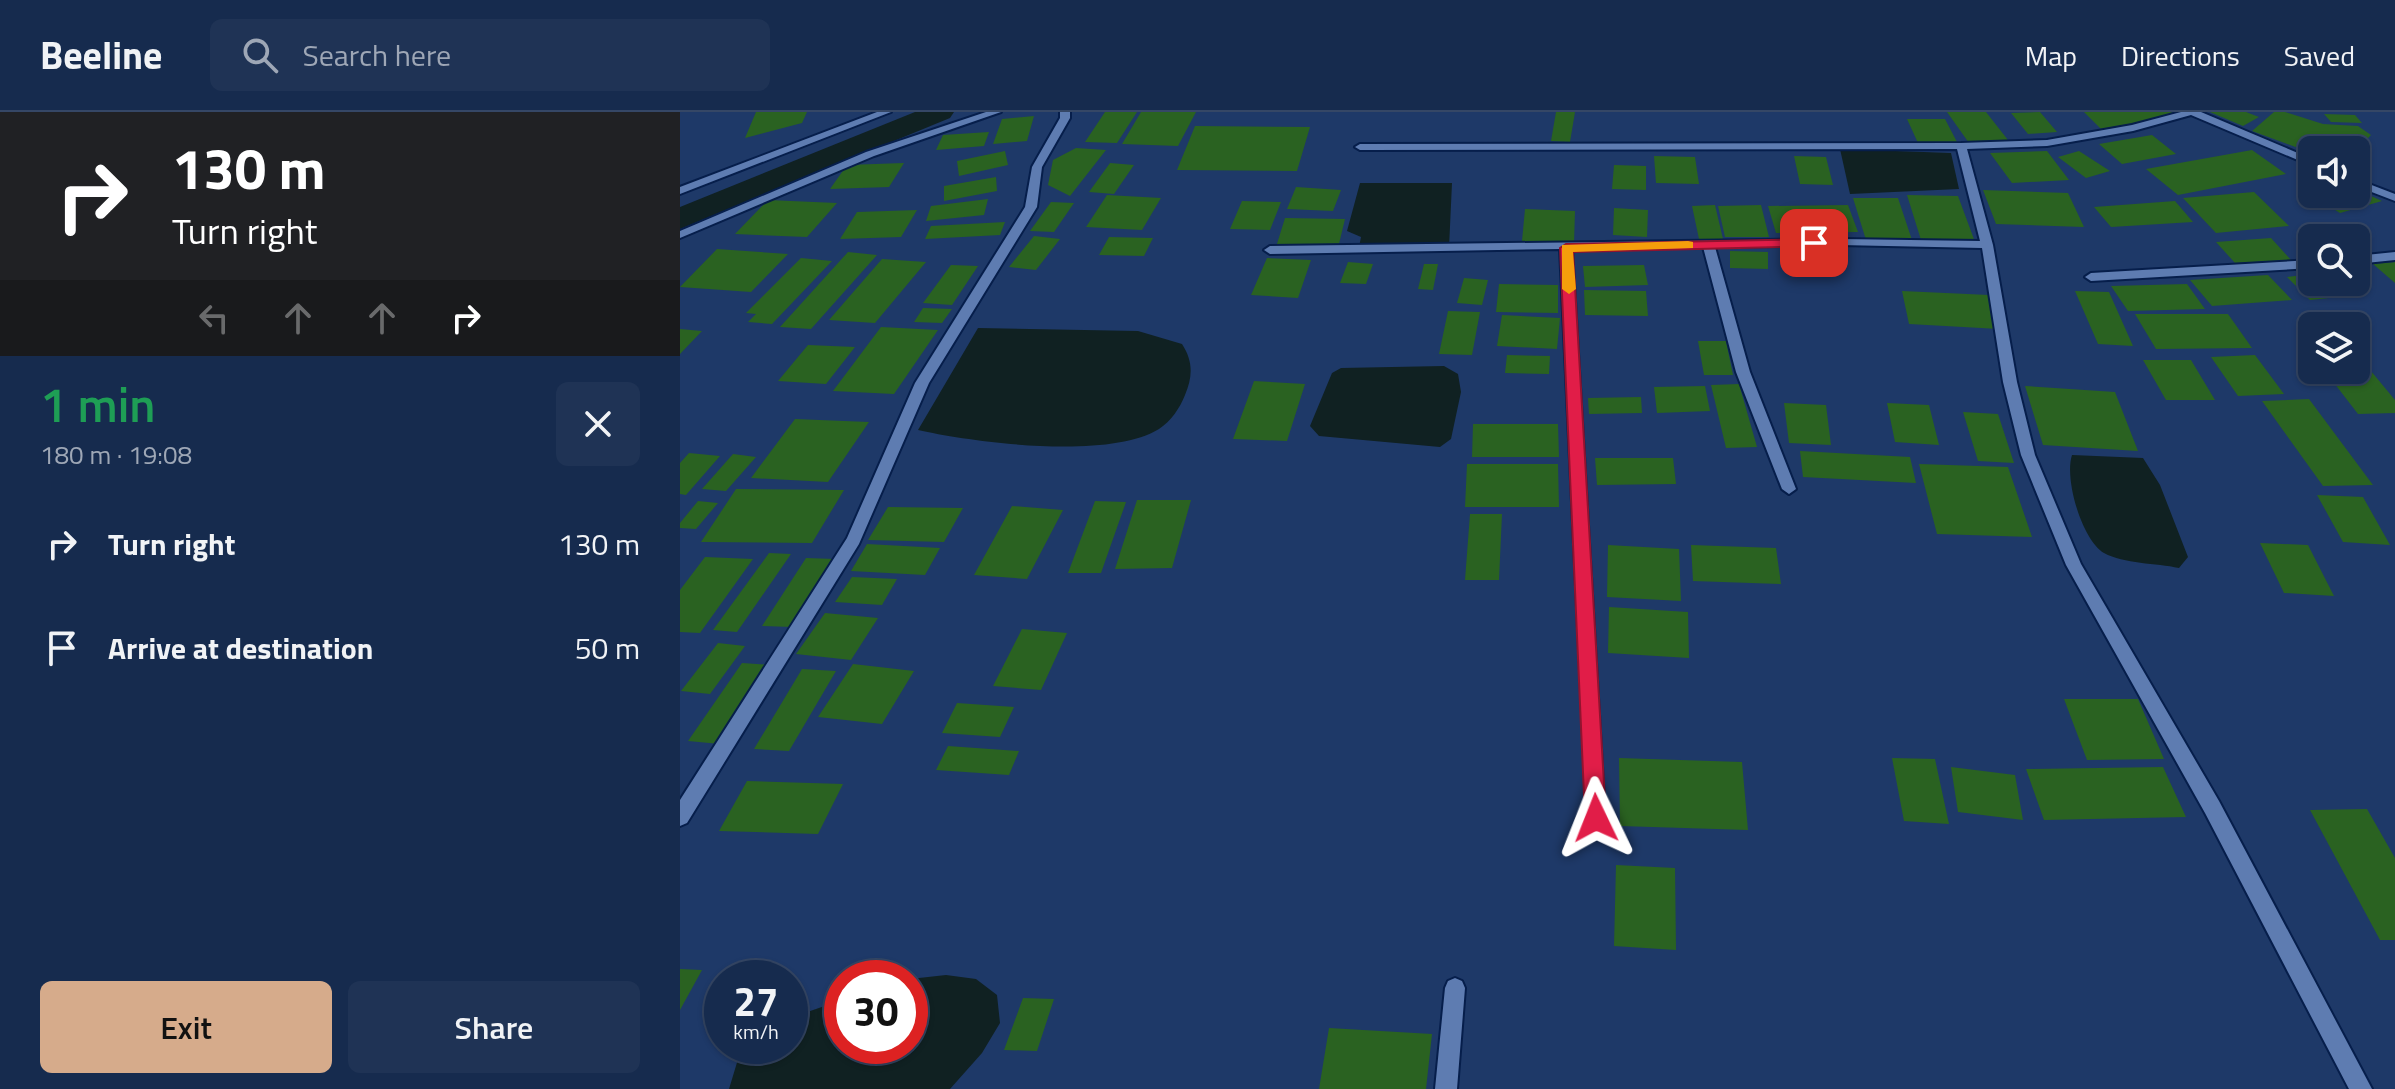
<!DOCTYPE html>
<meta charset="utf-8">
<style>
:root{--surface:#162b4e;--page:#1f3355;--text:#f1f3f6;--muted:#9ea7b6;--line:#354766;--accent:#d6ab8b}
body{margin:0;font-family:"Titillium Web",sans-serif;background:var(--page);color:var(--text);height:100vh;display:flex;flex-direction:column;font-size:30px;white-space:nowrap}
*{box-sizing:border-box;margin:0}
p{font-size:26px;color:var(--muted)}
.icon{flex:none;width:44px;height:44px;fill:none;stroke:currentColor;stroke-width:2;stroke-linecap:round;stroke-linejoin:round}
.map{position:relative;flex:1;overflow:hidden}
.details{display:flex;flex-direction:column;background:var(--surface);width:680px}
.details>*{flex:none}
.banner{background:#202124;color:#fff;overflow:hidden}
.fabs{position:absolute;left:1618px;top:24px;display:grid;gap:16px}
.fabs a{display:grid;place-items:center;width:72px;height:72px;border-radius:12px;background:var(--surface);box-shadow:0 2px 6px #0004,0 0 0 2px var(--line);font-size:40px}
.speed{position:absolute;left:24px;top:848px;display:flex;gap:16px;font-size:40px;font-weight:700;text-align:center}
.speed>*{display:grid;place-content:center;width:104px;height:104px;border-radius:50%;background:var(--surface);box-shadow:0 2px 6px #0004,0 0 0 2px var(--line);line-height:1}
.speed small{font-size:20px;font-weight:400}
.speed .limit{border:12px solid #d22;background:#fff;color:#111}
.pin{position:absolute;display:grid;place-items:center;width:68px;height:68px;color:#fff;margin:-34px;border-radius:16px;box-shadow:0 4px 12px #0006}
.me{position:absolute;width:88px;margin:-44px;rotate:358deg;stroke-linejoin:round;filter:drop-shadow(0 0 6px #0008)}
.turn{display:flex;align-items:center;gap:28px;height:168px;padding:0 40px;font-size:36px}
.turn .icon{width:104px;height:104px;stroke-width:2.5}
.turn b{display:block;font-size:56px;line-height:68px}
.lanes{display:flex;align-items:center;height:76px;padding:0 40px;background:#0003;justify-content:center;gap:40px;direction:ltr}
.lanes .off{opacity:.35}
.round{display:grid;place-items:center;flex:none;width:84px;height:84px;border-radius:12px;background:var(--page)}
.overview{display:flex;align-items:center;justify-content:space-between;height:136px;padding:0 40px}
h1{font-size:48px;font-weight:600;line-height:60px;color:#1e9e55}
.button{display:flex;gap:16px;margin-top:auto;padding:16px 40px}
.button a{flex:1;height:92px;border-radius:12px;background:var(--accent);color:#111;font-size:32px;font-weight:600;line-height:92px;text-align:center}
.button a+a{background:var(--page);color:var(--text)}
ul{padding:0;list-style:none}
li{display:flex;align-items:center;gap:24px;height:104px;padding:0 40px}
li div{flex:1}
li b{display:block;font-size:30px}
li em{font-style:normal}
header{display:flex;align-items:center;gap:48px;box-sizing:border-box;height:112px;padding:0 40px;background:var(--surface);border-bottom:2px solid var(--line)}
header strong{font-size:38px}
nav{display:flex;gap:44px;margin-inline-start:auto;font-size:28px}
.search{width:560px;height:72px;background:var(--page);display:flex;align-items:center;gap:20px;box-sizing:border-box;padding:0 28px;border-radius:12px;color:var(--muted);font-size:30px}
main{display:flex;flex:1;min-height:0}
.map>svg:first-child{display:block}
</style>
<header>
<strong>Beeline</strong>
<div class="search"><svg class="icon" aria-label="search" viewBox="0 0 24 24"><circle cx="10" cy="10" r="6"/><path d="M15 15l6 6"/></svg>Search here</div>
<nav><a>Map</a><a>Directions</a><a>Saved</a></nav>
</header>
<main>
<section class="details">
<div class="banner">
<div class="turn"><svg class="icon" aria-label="right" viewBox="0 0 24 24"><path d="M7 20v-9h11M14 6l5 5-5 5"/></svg><div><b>130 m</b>Turn right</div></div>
<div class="lanes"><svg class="icon off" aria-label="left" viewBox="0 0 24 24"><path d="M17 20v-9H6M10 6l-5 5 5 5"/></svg><svg class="icon off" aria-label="ahead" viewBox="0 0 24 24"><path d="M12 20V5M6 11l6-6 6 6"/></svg><svg class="icon off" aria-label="ahead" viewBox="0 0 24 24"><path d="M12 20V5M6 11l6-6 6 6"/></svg><svg class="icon" aria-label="right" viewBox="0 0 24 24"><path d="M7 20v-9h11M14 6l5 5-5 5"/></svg></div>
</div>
<div class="overview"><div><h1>1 min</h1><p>180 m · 19:08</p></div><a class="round"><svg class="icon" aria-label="close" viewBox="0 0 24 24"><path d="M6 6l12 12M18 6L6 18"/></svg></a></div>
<ul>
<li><svg class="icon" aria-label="right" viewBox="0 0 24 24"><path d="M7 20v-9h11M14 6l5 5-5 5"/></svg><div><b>Turn right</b></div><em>130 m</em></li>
<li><svg class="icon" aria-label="arrive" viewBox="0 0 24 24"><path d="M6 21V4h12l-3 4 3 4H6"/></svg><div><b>Arrive at destination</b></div><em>50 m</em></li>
</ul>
<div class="button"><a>Exit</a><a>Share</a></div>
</section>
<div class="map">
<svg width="1715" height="977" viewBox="0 0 1715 977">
<rect width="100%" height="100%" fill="#1e3968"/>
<path fill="#102122" d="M1160 37 1271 41 1279 77 1170 82Z
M680 71H772L769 136 679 135 681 125 667 119Z
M298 216 458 219 502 232C513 249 513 264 505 283 500 296 491 309 479 317 429 348 296 331 238 318Z
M764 254 778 262 781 280 771 327 760 335 639 324 630 314 652 261 661 256Z
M1392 343 1463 346 1480 373 1508 445 1499 456C1476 451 1444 452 1424 441 1402 428 1384 367 1392 343Z
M266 863 296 867 317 883 320 911 302 941 270 977H49L62 934H110V906L162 888V934H230V867Z"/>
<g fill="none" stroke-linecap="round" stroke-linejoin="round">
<path fill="#102122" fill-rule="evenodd" d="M235 0H274L270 6 0 117V95Z"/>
</g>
<path fill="#2a6221" d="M76 0H127L122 11 65 26Z
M425 0H457L437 31 405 30Z
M461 0H516L498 34 442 32Z
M876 0H895L890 30 871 29Z
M1267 0H1306L1328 28 1289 31Z
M1360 0 1377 20 1348 22 1331 1Z
M1404 0H1493L1476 7 1421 17Z
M1530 0H1566L1579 5 1563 14Z
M1594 0H1605L1643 12 1678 14 1691 23 1676 38H1632V41L1572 19Z
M1644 2 1675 3 1682 11 1651 10Z
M354 4 347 29 313 32 322 7Z
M1227 7H1265L1277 30 1238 31Z
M515 14 630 15 617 59 497 58Z
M309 20 304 34 256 38 263 23Z
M1472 23 1496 42 1442 52 1419 32Z
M396 36 426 38 390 84 368 73 373 48Z
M1572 38 1606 62 1498 83 1466 57Z
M325 39 328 53 279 64 277 49Z
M1367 39 1389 68 1332 71 1310 41Z
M1399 39 1430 59 1406 66 1378 45Z
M974 44 1015 45 1019 72 976 71Z
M1114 44 1146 45 1153 73 1120 72Z
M224 51 209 75 150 77 167 53Z
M430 51 454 53 434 82 409 80Z
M934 53 966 54V78L932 77Z
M316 65 317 79 264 89V74Z
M1632 74V82H1676V77L1702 89 1660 101 1620 76Z
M616 75 661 78 653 99 607 97Z
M1303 78 1388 81 1404 115 1316 112Z
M1574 80 1609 114 1536 121 1503 86Z
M427 83 481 86 462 118 406 115Z
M1227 83 1278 84 1295 130 1241 128Z
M1173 86H1218L1232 128H1186Z
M308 87 304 103 246 109 251 94Z
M88 88 157 91 127 125 55 122Z
M562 89 601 90 590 118 550 117Z
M1495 89 1513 110 1431 115 1414 95Z
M371 90 394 91 374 120 350 119Z
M1035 93 1043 127H1019L1012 94Z
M1081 93 1089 125H1045L1038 94Z
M1168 93 1178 120 1096 121 1088 94Z
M934 96 968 98 967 125 933 123Z
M845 97 895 99 894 131 842 129Z
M237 98 221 125 160 127 177 100Z
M605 106 665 107 658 136 596 135Z
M325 110 320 123 245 127 251 114Z
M354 124 380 127 356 158 329 155Z
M429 125 473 126 464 144 419 143Z
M1591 126 1611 148 1555 151 1536 130Z
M37 137 108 142 71 180 0 175Z
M1050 139 1088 140V157L1050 156Z
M168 140 197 143 131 217 100 215Z
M121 146 152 149 92 212 68 210 76 202 66 201Z
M587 146 631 148 618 186 571 183Z
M202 147 246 150 195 211 149 208Z
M668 150 693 152 686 172 660 171Z
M1715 150V171L1693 152Z
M744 152H758L753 178 738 177Z
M271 153 298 154 272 193 243 191Z
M964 153 968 173 905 175 903 154Z
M1632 162V170H1654L1668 184 1630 188 1607 165Z
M1588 163 1612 188 1532 194 1510 168Z
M784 166 808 168 802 193 777 191Z
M819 172 878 173V201L816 200Z
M1507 172 1525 197 1448 199 1431 174Z
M904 178 966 179 968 204 905 203Z
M1222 179 1309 183 1319 217 1229 212Z
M1395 179 1429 180 1453 234 1418 232Z
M243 196 272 197 262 211 234 210Z
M768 199 800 200 792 243 759 242Z
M1455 202H1548L1572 236 1476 237Z
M822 203 880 206 877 237 817 234Z
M201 215 258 218 214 282 153 279Z
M0 217 22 219 0 242Z
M1018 229H1046L1053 263H1024Z
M128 233 175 235 146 272 98 269Z
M1676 241 1715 288V301L1678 302 1644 258H1676Z
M827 243 870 244 869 262 825 261Z
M1575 243 1604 282 1558 284 1531 245Z
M1463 248H1511L1535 288H1486Z
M574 269 625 272 607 329 553 327Z
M1059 272 1077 335 1046 336 1031 273Z
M1025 274 1030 299 977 301 974 275Z
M1345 274 1435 280 1458 339 1363 333Z
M961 285 962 301 909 302 908 286Z
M1629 287 1693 373 1643 374 1582 289Z
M1104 291 1146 293 1151 333 1109 331Z
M1207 291 1249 293 1259 333 1215 330Z
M1283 300 1318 302 1334 351 1298 349Z
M115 307 189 310 148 370 71 366Z
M793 312H878L879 345H792Z
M1120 339 1230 345 1236 371 1123 365Z
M9 341 40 344 6 383 0 382V351Z
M53 342 76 345 46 379 22 377Z
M915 346H993L996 372 917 373Z
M787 352H878L879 395H785Z
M1239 352 1328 355 1352 425 1257 422Z
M56 377 164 378 132 431 21 430Z
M1637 383 1683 385 1710 433 1663 430Z
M457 388H511L492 456 435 457Z
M18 389 38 391 16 417 0 416V411Z
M415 389 446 390 421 461H388Z
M332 394 383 398 347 467 294 463Z
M208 395 283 396 264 430 188 428Z
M790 402H822L819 468H785Z
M1580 431 1628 433 1654 484 1604 481Z
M187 432 260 436 245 463 171 459Z
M928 433 999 437 1001 489 927 485Z
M1011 433 1096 436 1101 472 1013 469Z
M89 441 111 442 57 520 33 518Z
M25 445 73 447 20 521 0 520V478Z
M126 446 155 447 113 515 82 514Z
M172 465 217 467 202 493 155 490Z
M929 495 1008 500 1009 546 928 541Z
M145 501 198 506 171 548 116 542Z
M342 517 387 521 361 578 313 574Z
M38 531 65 534 30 582 1 579Z
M62 551 93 553 40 632 8 629Z
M173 552 234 559 202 612 138 605Z
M122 557 156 559 109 639 74 637Z
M1384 587H1458L1484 647 1407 648Z
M277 591 334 595 320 625 262 621Z
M268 634 339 639 329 663 256 658Z
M939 646 1062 650 1068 718 940 714Z
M1212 646 1255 647 1269 712 1224 709Z
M1271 655 1335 663 1343 708 1278 700Z
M1483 655 1506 705 1364 708 1346 657Z
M67 669 163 672 138 722 39 719Z
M1687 697 1715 746V828H1700L1630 698Z
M936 753 995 756 996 838 934 834Z
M0 857 22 858 0 898Z
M343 886 374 887 357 939 324 938Z
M649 916 752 922 746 977H639Z"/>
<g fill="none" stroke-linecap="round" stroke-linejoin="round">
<defs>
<path id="minor" d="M197 0H211L0 82V75Z
M306 0H321L194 44 0 126V119L186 40Z
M380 0H390V6L362 55 357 95 249 271 179 432 7 711 0 714V688L167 426 235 271 345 95 352 55 380 6Z
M1501 0H1521L1632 47V54L1511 3 1453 19 1367 34 1287 37 1313 133 1337 270 1355 343 1401 452 1539 689 1692 977H1669L1525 701 1386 453 1341 343 1323 270 1302 136 1160 133 1035 135 1070 260 1116 377 1109 382 1102 377 1056 260 1023 135 892 137 925 706 923 712 916 715 909 712 907 706 880 137 590 142 584 138 590 134 1160 127 1300 129 1277 37 680 38 675 35 680 32 1281 31 1367 28 1452 13Z
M1676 67 1715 82V89L1676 74Z
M1715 140V148L1676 152V144Z
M1632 148V156L1411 169 1405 165 1411 161Z
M775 866 782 869 785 876 777 977H755L765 876 768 869Z"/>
</defs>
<use href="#minor" stroke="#061e4b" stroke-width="4"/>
<use href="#minor" fill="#5e7cb1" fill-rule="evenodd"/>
</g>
<path fill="#e11d48" stroke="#92132f" stroke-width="2" d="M1134 127 1140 131 1138 134 893 140 926 706 923 713 916 716 908 713 905 706 880 136 886 132Z"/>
<path fill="#f59e0b" d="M1008 129 1013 130V136L893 140 896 177 889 182 882 177V133Z"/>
</svg>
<div class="fabs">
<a><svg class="icon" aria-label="sound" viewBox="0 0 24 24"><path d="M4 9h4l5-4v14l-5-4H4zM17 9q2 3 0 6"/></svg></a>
<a><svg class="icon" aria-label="search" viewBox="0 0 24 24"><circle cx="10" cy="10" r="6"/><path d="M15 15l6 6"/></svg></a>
<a><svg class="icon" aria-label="layers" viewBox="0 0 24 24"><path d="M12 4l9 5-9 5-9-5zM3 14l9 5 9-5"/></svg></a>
</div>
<div class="speed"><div>27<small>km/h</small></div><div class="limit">30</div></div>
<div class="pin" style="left:1134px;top:131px;background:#d93025"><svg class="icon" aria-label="arrive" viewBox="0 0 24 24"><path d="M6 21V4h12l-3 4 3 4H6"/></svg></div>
<svg class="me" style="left:916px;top:706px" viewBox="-20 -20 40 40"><path d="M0-17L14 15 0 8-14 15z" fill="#e11d48" stroke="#fff" stroke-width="4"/></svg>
</div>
</main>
